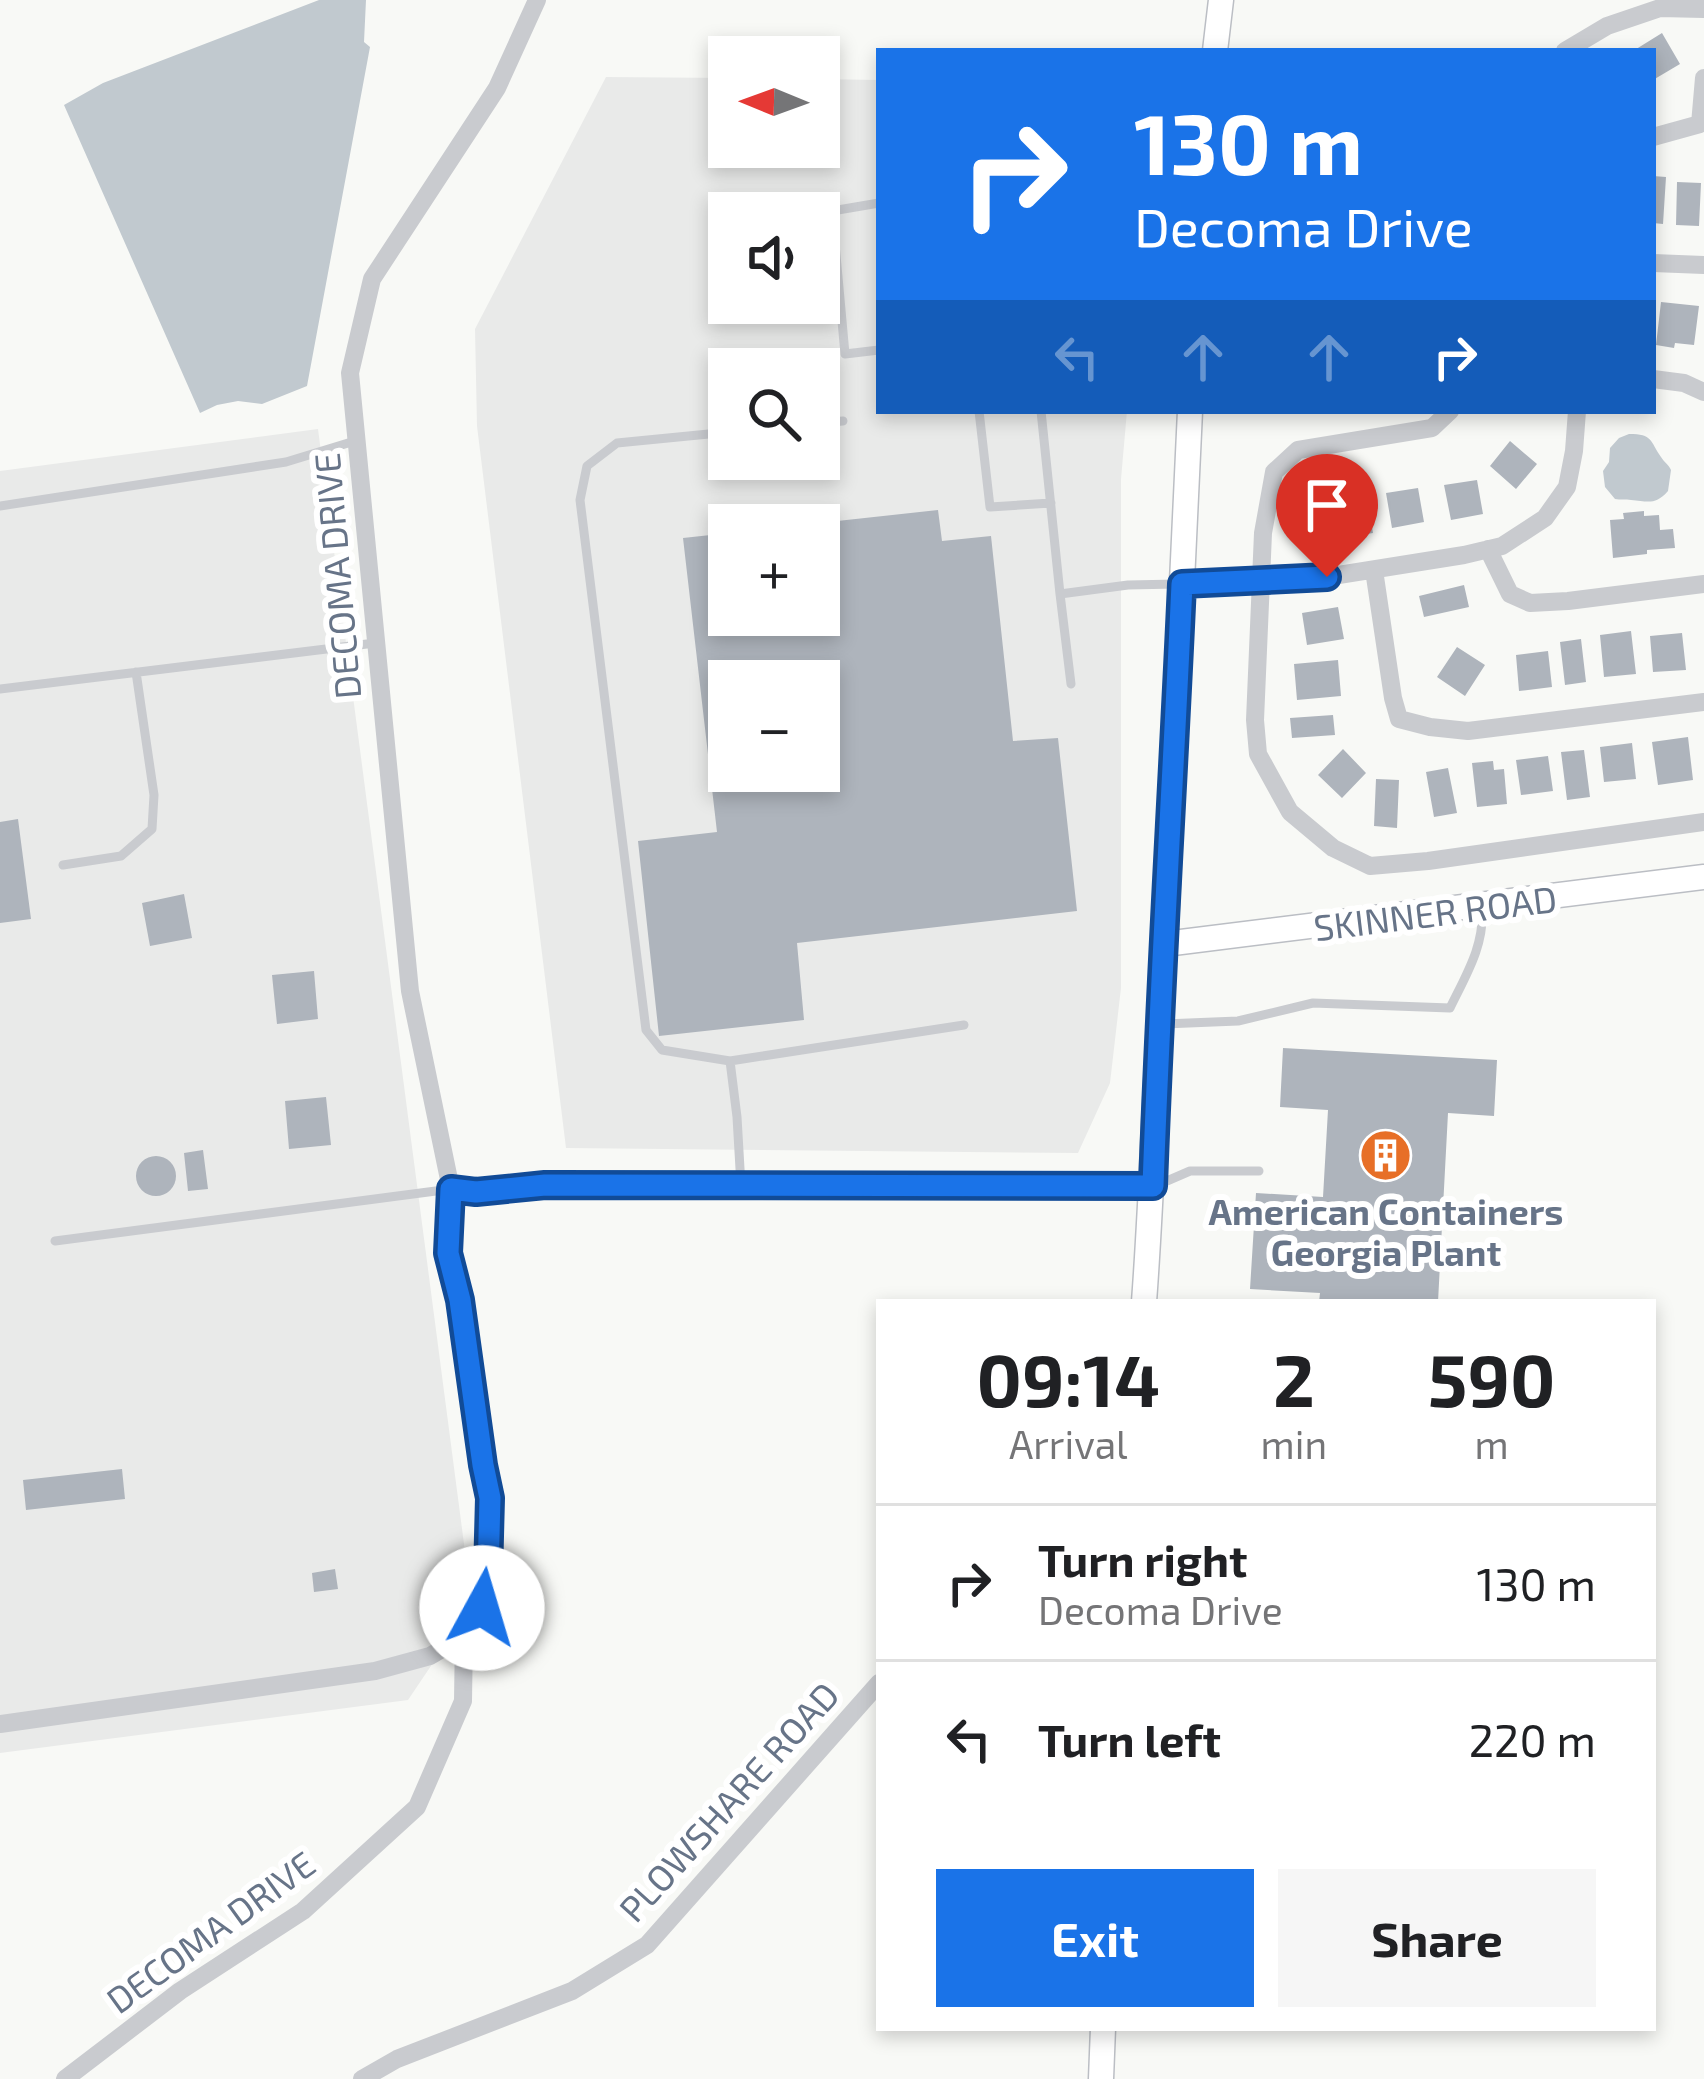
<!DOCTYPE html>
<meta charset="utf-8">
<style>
:root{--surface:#fff;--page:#f6f6f6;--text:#202124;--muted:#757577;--line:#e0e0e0;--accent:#1a73e8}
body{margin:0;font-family:"Exo 2",sans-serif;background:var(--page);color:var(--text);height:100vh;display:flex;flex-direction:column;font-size:45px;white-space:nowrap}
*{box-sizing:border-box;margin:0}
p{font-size:39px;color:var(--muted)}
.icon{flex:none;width:66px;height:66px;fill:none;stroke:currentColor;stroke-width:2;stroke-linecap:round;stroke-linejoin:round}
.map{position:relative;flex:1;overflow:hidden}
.drawer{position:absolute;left:876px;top:1299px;width:780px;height:732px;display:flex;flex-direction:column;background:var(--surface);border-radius:0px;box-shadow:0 6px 18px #0003}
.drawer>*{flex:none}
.hud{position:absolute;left:876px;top:48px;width:780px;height:366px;border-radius:0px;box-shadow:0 6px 18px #0003;background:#1a73e8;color:#fff;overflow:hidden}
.needle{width:78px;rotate:271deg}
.buttons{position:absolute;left:708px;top:36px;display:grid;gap:24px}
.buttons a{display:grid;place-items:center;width:132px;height:132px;border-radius:0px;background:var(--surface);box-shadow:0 6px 18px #0003;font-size:60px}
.pin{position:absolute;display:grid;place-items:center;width:102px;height:102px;color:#fff;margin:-123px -51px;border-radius:50% 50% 50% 0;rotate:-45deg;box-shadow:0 0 12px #0007}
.pin .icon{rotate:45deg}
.me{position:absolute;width:132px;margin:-66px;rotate:6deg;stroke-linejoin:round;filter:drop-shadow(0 0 9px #0008)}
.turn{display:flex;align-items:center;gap:42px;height:252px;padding:0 60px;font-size:54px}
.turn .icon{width:156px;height:156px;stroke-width:2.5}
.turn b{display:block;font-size:84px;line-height:102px}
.lanes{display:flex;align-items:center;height:114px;padding:0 60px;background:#0003;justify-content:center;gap:60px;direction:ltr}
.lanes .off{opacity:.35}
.eta{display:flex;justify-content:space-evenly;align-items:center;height:204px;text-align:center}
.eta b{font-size:72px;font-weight:700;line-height:84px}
.button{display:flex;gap:24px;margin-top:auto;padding:24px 60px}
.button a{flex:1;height:138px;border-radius:0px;background:var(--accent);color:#fff;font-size:48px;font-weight:700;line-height:138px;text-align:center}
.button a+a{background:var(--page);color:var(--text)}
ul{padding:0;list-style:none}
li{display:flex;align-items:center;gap:36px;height:156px;padding:0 60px;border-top:3px solid var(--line)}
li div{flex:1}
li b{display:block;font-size:45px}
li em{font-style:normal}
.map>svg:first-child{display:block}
</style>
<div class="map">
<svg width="1704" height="2079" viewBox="0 0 1704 2079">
<rect width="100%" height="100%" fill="#f8f9f6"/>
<path fill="#e9eae9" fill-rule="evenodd" d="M606 77 729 78V147H819V79L879 80V411H1127L1121 479V988L1110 1083 1078 1153 566 1148 477 426 475 329ZM729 213H819V303H729ZM729 369H819V459H729ZM729 525H819V615H729ZM729 681H819V771H729Z
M318 429 472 1605 408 1700 0 1753V471Z"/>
<path fill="#c1c9cf" d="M319 0H366L364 42 370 47 307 386 262 404 238 401 217 405 200 413 64 105 103 83Z
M1629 434C1653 434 1650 441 1661 457 1664 462 1669 465 1671 470L1668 491C1655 506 1647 501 1631 500 1626 499 1620 500 1615 499L1605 487 1603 471 1609 462 1610 448 1619 438Z"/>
<path fill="#aeb4bc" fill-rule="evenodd" d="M1662 33 1680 64 1653 80V51H1633Z
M1653 176 1666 177 1663 224 1653 223Z
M1677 182 1701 183 1699 226 1676 225Z
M1661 302 1699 306 1694 345 1675 343 1674 348 1656 345Z
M1510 441 1537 464 1516 489 1490 466Z
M1477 480 1483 514 1451 520 1444 485Z
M1418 488 1424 522 1392 528 1386 493Z
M1321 494 1325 537 1304 539 1300 496Z
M1367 497 1373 533 1341 538 1336 502Z
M938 510 942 541 991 536 1013 741 1058 738 1077 911 797 943 804 1020 659 1036 638 841 717 832 683 538 729 533V615H819V523ZM729 681H819V771H729Z
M1644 511V516L1659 515 1660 530 1673 529 1675 548 1647 550V554L1613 558 1610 520 1624 519 1623 513Z
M1464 585 1469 607 1424 617 1419 596Z
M1338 607 1344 639 1307 645 1302 613Z
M1631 631 1636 674 1604 677 1600 635Z
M1682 633 1686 670 1653 672 1650 636Z
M1581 639 1586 682 1565 685 1560 642Z
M1457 647 1485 665 1465 696 1437 677Z
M1548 651 1552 687 1519 691 1516 655Z
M1338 660 1341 696 1297 700 1294 664Z
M1333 715 1335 735 1292 738 1290 718Z
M1688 737 1693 780 1658 785 1652 742Z
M1632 743 1636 779 1604 782 1600 747Z
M1343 749 1366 773 1342 798 1318 775Z
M1584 750 1590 797 1567 800 1561 752Z
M1548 756 1553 791 1521 795 1516 760Z
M1493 761 1494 770 1504 769 1507 804 1477 807 1472 763Z
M1448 768 1457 813 1434 817 1426 772Z
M1376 779 1399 780 1397 828 1374 826Z
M18 819 31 919 0 923V822Z
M184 894 192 938 150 946 142 903Z
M314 971 318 1019 277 1024 272 975Z
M1283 1048 1497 1060 1494 1116 1448 1113 1438 1302H1319L1320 1293 1250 1289 1256 1193 1323 1197 1328 1110 1280 1107Z
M326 1097 331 1145 289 1149 285 1101Z
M203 1150 208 1189 188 1191 184 1153Z
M136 1176a20 20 0 1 1 40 0a20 20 0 1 1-40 0Z
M122 1469 125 1499 26 1510 23 1480Z
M335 1569 338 1589 314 1592 312 1573Z"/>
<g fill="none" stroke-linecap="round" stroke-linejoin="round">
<defs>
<path id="secondary" d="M1215 51 1221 0
M1165 944 1704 877
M1144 1302C1153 1183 1155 1063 1165 944L1190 411
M1101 2079 1103 2028"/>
</defs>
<use href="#secondary" stroke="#bbbec4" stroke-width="27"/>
<path stroke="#c9cbcf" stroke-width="9" d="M879 203 832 211 845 354 879 350
M979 411 990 507 1051 503
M1041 411 1060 594
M819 423 843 421
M729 432 617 443 587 466 580 500 646 1030 662 1050 730 1061 737 1117 741 1186
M0 506 286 462 358 440
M1071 684 1060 594 1128 585 1177 584
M0 689 375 643
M63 865 121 856 152 829 154 795 136 672
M1164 1024 1238 1021 1313 1003 1450 1008C1466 975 1485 945 1482 907
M730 1061 964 1025
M1153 1187 1190 1171H1259
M55 1241 451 1189"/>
<path stroke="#c9cbcf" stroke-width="18" d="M1565 51 1607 26 1660 8 1704 9
M1653 137 1700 124 1704 78
M1653 263 1704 265
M1653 379 1684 383 1704 392
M1450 411 1432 428 1298 450 1274 472 1263 533 1255 720 1258 754 1290 812 1333 848 1370 866 1428 861 1704 822
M1488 549 1510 594 1530 603 1568 601 1704 584
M1374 570 1393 698 1399 719 1430 727 1468 731 1704 702
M1182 584 1326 577 1464 555 1502 546 1545 518 1567 487 1574 451 1577 411
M451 1189 410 991 350 373 372 279 497 88 537 0
M0 1724 375 1671 430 1656 464 1636 482 1608 488 1574 490 1499 483 1465 460 1300 449 1253 451 1189 476 1193 545 1185 1153 1187
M65 2079 180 1991 303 1911 417 1807 463 1701 464 1636
M362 2079 397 2059 572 1991 647 1945 879 1683"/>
<use href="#secondary" stroke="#fff" stroke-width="24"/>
</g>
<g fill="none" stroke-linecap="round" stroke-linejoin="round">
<defs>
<path id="route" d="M482 1608 488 1574 490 1498 483 1465 460 1300 448 1253 451 1189 476 1192 545 1185 1153 1186C1160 986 1173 785 1182 584L1327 577"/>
</defs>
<use href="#route" stroke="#114b97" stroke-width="30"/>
<use href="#route" stroke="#1a73e8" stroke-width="21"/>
</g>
<defs>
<symbol id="building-disc" viewBox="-11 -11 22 22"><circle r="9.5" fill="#e76f27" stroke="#fff"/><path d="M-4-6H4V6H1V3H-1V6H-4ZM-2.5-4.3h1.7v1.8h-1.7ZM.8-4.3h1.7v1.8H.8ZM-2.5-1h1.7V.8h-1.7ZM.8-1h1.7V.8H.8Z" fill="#fff"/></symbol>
</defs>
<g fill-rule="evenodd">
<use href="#building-disc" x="1356" y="1126" width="59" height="59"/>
</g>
<g text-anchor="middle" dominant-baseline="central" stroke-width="12" stroke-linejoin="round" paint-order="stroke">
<g font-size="36" fill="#677488" stroke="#fff">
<text transform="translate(336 576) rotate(-95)">DECOMA DRIVE</text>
<text transform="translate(1435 912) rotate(-7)">SKINNER ROAD</text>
<text transform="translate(728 1801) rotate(-48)">PLOWSHARE ROAD</text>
<text transform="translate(210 1931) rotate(-36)">DECOMA DRIVE</text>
</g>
<g font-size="36" font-weight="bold" fill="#677488" stroke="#fff">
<text x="1386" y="1210">American Containers<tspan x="1386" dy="41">Georgia Plant</tspan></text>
</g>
</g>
</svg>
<div class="buttons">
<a><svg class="needle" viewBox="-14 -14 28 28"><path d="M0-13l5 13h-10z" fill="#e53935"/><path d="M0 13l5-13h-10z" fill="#757577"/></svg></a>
<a><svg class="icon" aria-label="sound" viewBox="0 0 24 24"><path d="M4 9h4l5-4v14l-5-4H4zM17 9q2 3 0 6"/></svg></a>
<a><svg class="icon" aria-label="search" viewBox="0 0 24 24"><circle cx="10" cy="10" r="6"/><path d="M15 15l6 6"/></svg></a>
<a>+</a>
<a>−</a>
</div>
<div class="pin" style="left:1327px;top:577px;background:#d93025"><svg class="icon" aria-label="arrive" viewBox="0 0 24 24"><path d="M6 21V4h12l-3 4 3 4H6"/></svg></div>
<svg class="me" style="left:482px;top:1608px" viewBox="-20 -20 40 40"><circle r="19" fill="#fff"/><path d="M0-13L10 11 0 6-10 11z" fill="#1a73e8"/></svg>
<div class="hud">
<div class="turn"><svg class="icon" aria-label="right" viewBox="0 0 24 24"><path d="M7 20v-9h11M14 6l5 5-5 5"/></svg><div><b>130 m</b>Decoma Drive</div></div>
<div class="lanes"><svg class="icon off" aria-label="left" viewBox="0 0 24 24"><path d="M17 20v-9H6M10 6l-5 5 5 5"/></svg><svg class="icon off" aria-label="ahead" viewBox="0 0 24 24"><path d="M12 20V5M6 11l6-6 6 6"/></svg><svg class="icon off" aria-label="ahead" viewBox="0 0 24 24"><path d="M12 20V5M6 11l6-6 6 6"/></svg><svg class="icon" aria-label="right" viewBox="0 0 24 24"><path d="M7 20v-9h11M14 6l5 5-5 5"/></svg></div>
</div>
<section class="drawer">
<div class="eta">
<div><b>09:14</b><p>Arrival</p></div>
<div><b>2</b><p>min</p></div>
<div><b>590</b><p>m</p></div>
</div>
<ul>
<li><svg class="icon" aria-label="right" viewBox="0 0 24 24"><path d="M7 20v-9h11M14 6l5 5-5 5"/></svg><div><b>Turn right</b><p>Decoma Drive</p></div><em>130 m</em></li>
<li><svg class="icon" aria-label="left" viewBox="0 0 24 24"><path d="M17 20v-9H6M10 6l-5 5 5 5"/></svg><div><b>Turn left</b></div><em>220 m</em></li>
</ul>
<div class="button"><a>Exit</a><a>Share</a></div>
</section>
</div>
